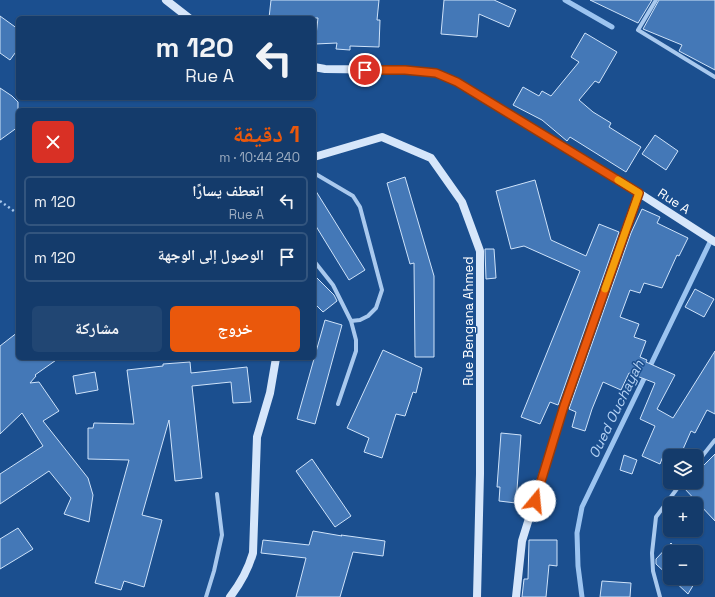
<!DOCTYPE html>
<html lang="ar">
<meta charset="utf-8">
<style>
:root{--surface:#143b6b;--page:#214673;--text:#f1f3f6;--muted:#9dadc1;--line:#33557e;--accent:#ea580c}
body{margin:0;font-family:"Space Grotesk","Noto Naskh Arabic",sans-serif;background:var(--page);color:var(--text);direction:rtl;height:100vh;display:flex;flex-direction:column;font-size:15px;white-space:nowrap}
*{box-sizing:border-box;margin:0}
p{font-size:13px;color:var(--muted)}
.icon{flex:none;width:22px;height:22px;fill:none;stroke:currentColor;stroke-width:2;stroke-linecap:round;stroke-linejoin:round}
.map{position:relative;flex:1;overflow:hidden;direction:ltr}
.side{position:absolute;left:16px;top:108px;width:300px;height:252px;display:flex;flex-direction:column;background:var(--surface);border-radius:6px;box-shadow:0 1px 3px #0004,0 0 0 1px var(--line);direction:rtl}
.side>*{flex:none}
.top-card{position:absolute;left:16px;top:16px;width:300px;height:84px;border-radius:6px;box-shadow:0 1px 3px #0004,0 0 0 1px var(--line);direction:rtl;background:#143b6b;color:var(--text);overflow:hidden}
.buttons{position:absolute;left:663px;top:449px;display:grid;gap:8px}
.buttons a{display:grid;place-items:center;width:40px;height:40px;border-radius:6px;background:var(--surface);box-shadow:0 1px 3px #0004,0 0 0 1px var(--line);font-size:20px}
.pin{position:absolute;display:grid;place-items:center;width:34px;height:34px;color:#fff;margin:-17px;border:2px solid #fff;border-radius:50%;box-shadow:0 1px 4px #0007}
.me{position:absolute;width:44px;margin:-22px;rotate:17deg;stroke-linejoin:round;filter:drop-shadow(0 0 3px #0008)}
.turn{display:flex;align-items:center;gap:14px;height:84px;padding:0 16px;font-size:18px}
.turn .icon{width:52px;height:52px;stroke-width:2.5}
.turn b{display:block;font-size:28px;line-height:34px}
.round{display:grid;place-items:center;flex:none;width:42px;height:42px;border-radius:6px;background:var(--page)}
.head{display:flex;align-items:center;justify-content:space-between;height:68px;padding:0 16px}
h1{font-size:24px;font-weight:700;line-height:30px;color:var(--accent)}
.action{display:flex;gap:8px;margin-top:auto;padding:8px 16px}
.action a{flex:1;height:46px;border-radius:6px;background:var(--accent);color:#fff;font-size:16px;font-weight:700;line-height:46px;text-align:center}
.action a+a{background:var(--page);color:var(--text)}
ul{padding:0;list-style:none}
li{display:flex;align-items:center;gap:12px;height:50px;margin:0 8px 6px;padding:0 8px;border:2px solid var(--line);border-radius:6px}
li div{flex:1}
li b{display:block;font-size:15px}
li em{font-style:normal}
.map>svg:first-child{display:block}
</style>
<div class="map">
<svg width="715" height="597" viewBox="0 0 715 597">
<rect width="100%" height="100%" fill="#1b4f8f"/>
<g fill="none" stroke-linecap="round" stroke-linejoin="round">
<path stroke="#9cc4f0" stroke-width="5" d="M565 0 612 27
M582 597 578 566 577 533 582 507 711 240"/>
</g>
<path fill="#4478b7" stroke="#cfe3fa" d="M271 0H379L377 20H380L379 47 350 46V50L336 49 337 43 315 44 318 18H269Z
M444 0H494L516 10 509 27 479 14 477 37 441 34Z
M590 0H652L638 23Z
M659 0H715V70L679 51 682 45 643 29Z
M0 16 18 29V49L10 60 0 53Z
M585 33 617 52 599 83 595 81 579 100 593 112 611 123 609 127 641 147 626 172 570 137 567 141 542 120 513 105 523 87 539 96 542 91 551 96 579 62 571 57Z
M0 88 12 96 18 102V127L0 140Z
M655 135 678 151 666 170 642 154Z
M405 177 434 276V357H415L414 263 410 264 387 183Z
M535 180 551 240 586 256 599 224 619 232 558 405 550 402 540 424 521 417 580 271 524 246 511 249 496 191Z
M314 188 365 270 349 280 314 223Z
M642 209 660 217 657 223 688 238 679 256 677 255 662 288 644 283 640 293 630 290 620 317 639 324 634 337 646 341 640 357 647 360 646 362 675 375 657 409 673 418 715 351V414L707 410 695 433 691 431 680 456 665 451 660 464 642 456 655 426 640 419 655 383 629 373 621 390 603 382 592 409 585 431 572 427 576 412 569 409 631 233Z
M485 249H494L496 278 486 279Z
M314 275 334 295 337 301 323 312 314 303Z
M695 289 714 299 704 317 685 307Z
M325 320 342 325 315 424 297 419Z
M18 332V358H59L35 375 36 376 30 383 39 382 59 411 43 421 88 478 93 495 89 522 64 514 71 498 49 471 0 504V474L43 446 22 413 0 434V346Z
M383 350 422 368 416 393 413 392 405 416 396 414 382 458 364 452 369 438 347 428Z
M190 362 191 373 247 367 251 402 233 403 231 382 192 386 202 478 175 481 169 420 142 515 162 520 144 587 124 581 121 590 95 583 129 460 88 459V428H93L94 423 134 424 127 370 163 366V364Z
M95 372 98 390 76 394 73 376Z
M501 433 521 435 516 503 499 501 500 487H497Z
M715 454V521L684 488 690 482H696V476L700 472 698 471Z
M624 455 637 460 632 474 620 470Z
M312 459 351 516 335 527 296 471Z
M18 528 33 549 0 569V539Z
M313 531 342 536 341 535 385 541 383 556 353 552 340 597H296L306 558 261 553 263 540 309 545Z
M529 540H557V566L549 565 546 597H522L524 579H528Z
M671 543 680 552H670V577L656 564V559Z
M696 567 701 572 688 594 671 578H696Z
M602 581 631 583 630 597H600Z"/>
<g fill="none" stroke-linecap="round" stroke-linejoin="round">
<path stroke="#a9c9ee" stroke-width="2.5" stroke-dasharray="2 3" stroke-linecap="butt" d="M0 201 18 214"/>
<path stroke="#a9c9ee" stroke-width="4" d="M656 0 638 30 715 77
M314 173 353 196 360 207 382 290 376 308 368 316 360 320 351 321
M314 261 333 285 351 321 356 340V351L338 404
M696 464 715 440
M206 597 214 571 222 535 217 494
M660 597 653 571 652 553 656 517 682 482"/>
<path stroke="#d6e6fa" stroke-width="8" d="M166 0 189 18
M314 67 325 69 405 70 436 73 457 82 639 193 715 242
M314 157 382 137 431 158 462 202 480 251V474L477 597
M230 597C241 583 248 570 253 553L257 437 270 393 276 358
M516 597 522 541 564 406 639 193"/>
</g>
<g fill="none" stroke-linecap="round" stroke-linejoin="round">
<defs>
<path id="route" d="M365 70H405L436 73 457 82 639 193 564 406 535 501"/>
</defs>
<use href="#route" stroke="#983908" stroke-width="10"/>
<use href="#route" stroke="#ea580c" stroke-width="7"/>
<path stroke="#f59e0b" stroke-width="7" d="M605 289 639 193 618 180"/>
</g>
<g text-anchor="middle" dominant-baseline="central" stroke-width="3" stroke-linejoin="round" paint-order="stroke">
<g font-size="13" fill="#fff" stroke="#1b4f8f">
<text transform="translate(674 201) rotate(33)">Rue A</text>
<text transform="translate(468 321) rotate(-90)">Rue Bengana Ahmed</text>
</g>
<g font-size="14" font-style="italic" fill="#b5d3f5" stroke="#1b4f8f">
<text transform="translate(616 409) rotate(-64)">Oued Ouchayah</text>
</g>
</g>
</svg>
<div class="buttons">
<a><svg class="icon" aria-label="layers" viewBox="0 0 24 24"><path d="M12 4l9 5-9 5-9-5zM3 14l9 5 9-5"/></svg></a>
<a>+</a>
<a>−</a>
</div>
<div class="pin" style="left:365px;top:70px;background:#d93025"><svg class="icon" aria-label="arrive" viewBox="0 0 24 24"><path d="M6 21V4h12l-3 4 3 4H6"/></svg></div>
<svg class="me" style="left:535px;top:501px" viewBox="-20 -20 40 40"><circle r="19" fill="#fff"/><path d="M0-13L10 11 0 6-10 11z" fill="#ea580c"/></svg>
<div class="top-card">
<div class="turn"><svg class="icon" aria-label="left" viewBox="0 0 24 24"><path d="M17 20v-9H6M10 6l-5 5 5 5"/></svg><div><b>120 m</b>Rue A</div></div>
</div>
<section class="side">
<div class="head"><div><h1>1 دقيقة</h1><p>240 m · 10:44</p></div><a class="round" style="background:#d93025;color:#fff"><svg class="icon" aria-label="close" viewBox="0 0 24 24"><path d="M6 6l12 12M18 6L6 18"/></svg></a></div>
<ul>
<li><svg class="icon" aria-label="left" viewBox="0 0 24 24"><path d="M17 20v-9H6M10 6l-5 5 5 5"/></svg><div><b>انعطف يسارًا</b><p>Rue A</p></div><em>120 m</em></li>
<li><svg class="icon" aria-label="arrive" viewBox="0 0 24 24"><path d="M6 21V4h12l-3 4 3 4H6"/></svg><div><b>الوصول إلى الوجهة</b></div><em>120 m</em></li>
</ul>
<div class="action"><a>خروج</a><a>مشاركة</a></div>
</section>
</div>
